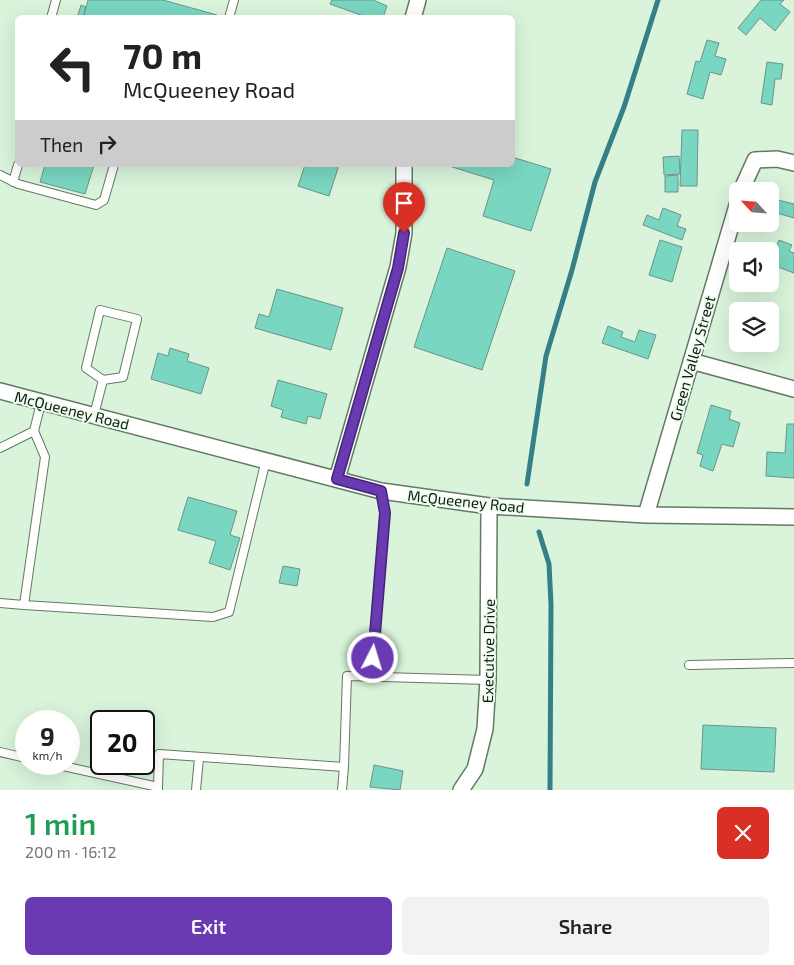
<!DOCTYPE html>
<meta charset="utf-8">
<style>
:root{--surface:#fff;--page:#f2f2f2;--text:#222;--muted:#767676;--accent:#693ab2}
body{margin:0;font-family:"Exo 2",sans-serif;background:var(--page);color:var(--text);height:100vh;display:flex;flex-direction:column;font-size:19px;white-space:nowrap}
*{box-sizing:border-box;margin:0}
p{font-size:16px;color:var(--muted)}
.icon{flex:none;width:28px;height:28px;fill:none;stroke:currentColor;stroke-width:2;stroke-linecap:round;stroke-linejoin:round}
.map{position:relative;height:790px;overflow:hidden}
.side{display:flex;flex-direction:column;background:var(--surface);flex:1}
.side>*{flex:none}
.hud{position:absolute;left:15px;top:15px;width:500px;height:152px;border-radius:8px;box-shadow:0 5px 20px #0002;background:#fff;color:var(--text);overflow:hidden}
.needle{width:32px;rotate:296deg}
.controls{position:absolute;left:729px;top:182px;display:grid;gap:10px}
.controls a{display:grid;place-items:center;width:50px;height:50px;border-radius:8px;background:var(--surface);box-shadow:0 5px 20px #0002;font-size:25px}
.speed{position:absolute;left:15px;top:710px;display:flex;gap:10px;font-size:25px;font-weight:700;text-align:center}
.speed>*{display:grid;place-content:center;width:65px;height:65px;border-radius:50%;background:var(--surface);box-shadow:0 5px 20px #0002;line-height:1}
.speed small{font-size:12px;font-weight:400}
.speed .limit{border:2px solid #111;border-radius:8px;background:#fff;color:#111}
.pin{position:absolute;display:grid;place-items:center;width:42px;height:42px;color:#fff;margin:-51px -21px;border-radius:50% 50% 50% 0;rotate:-45deg;box-shadow:0 0 5px #0007}
.pin .icon{rotate:45deg}
.me{position:absolute;width:55px;margin:-28px;rotate:5deg;stroke-linejoin:round;filter:drop-shadow(0 0 4px #0008)}
.turn{display:flex;align-items:center;gap:18px;height:105px;padding:0 25px;font-size:22px}
.turn .icon{width:65px;height:65px;stroke-width:2.5}
.turn b{display:block;font-size:35px;line-height:42px}
.then{display:flex;align-items:center;height:48px;padding:0 25px;background:#0003;gap:10px;font-size:19px}
.round{display:grid;place-items:center;flex:none;width:52px;height:52px;border-radius:8px;background:var(--page)}
.head{display:flex;align-items:center;justify-content:space-between;height:85px;padding:0 25px}
h1{font-size:30px;font-weight:600;line-height:38px;color:#1e9e55}
.action{display:flex;gap:10px;margin-top:auto;padding:10px 25px}
.action a{flex:1;height:58px;border-radius:8px;background:var(--accent);color:#fff;font-size:20px;font-weight:600;line-height:58px;text-align:center}
.action a+a{background:var(--page);color:var(--text)}
.map>svg:first-child{display:block}
</style>
<div class="map">
<svg width="794" height="790" viewBox="0 0 794 790">
<rect width="100%" height="100%" fill="#d9f4db"/>
<g fill="none" stroke-linecap="round" stroke-linejoin="round">
<path stroke="#367f86" stroke-width="5" d="M527 484 546 356 572 270 595 182 624 107 658 0
M539 532 549 564 551 604 550 790"/>
</g>
<path fill="#79d6c0" stroke="#6e9389" d="M88 0H163L217 15V18H83Z
M332 0H373L387 6 383 18H369L330 4Z
M761 0H784L780 4 790 12 775 31 760 18 746 35 738 28Z
M81 5 86 7 83 18H77Z
M707 40 719 43 715 56 726 59 721 75 710 72 703 99 687 94 696 61 700 62Z
M767 62 783 64 781 79H775L772 105 761 103Z
M682 130H698L697 186H680Z
M679 156 680 174 664 175 663 157Z
M512 157 551 169 531 231 483 216 494 180 446 165H512Z
M45 165H94L85 194 40 182Z
M305 165H339L329 196 298 186Z
M678 175V192H665V176Z
M770 198 794 204V218L770 211Z
M663 208 681 215 677 226 686 229 682 240 643 225 647 215 659 220Z
M660 240 682 247 672 282 649 275Z
M779 240 792 245 789 251 794 253V273L770 264V251H755L757 246 774 253Z
M447 248 515 271 482 370 414 347Z
M277 289 343 308 331 350 255 328 259 314 269 317Z
M608 326 623 332 621 337 635 342 639 330 656 335 648 359 602 343Z
M170 348 189 354 187 361 209 368 201 394 151 379 158 353 168 356Z
M278 380 327 394 320 419 308 416 306 424 281 417 283 410 271 406Z
M711 405 731 411 729 419 740 423 733 447 722 444 713 471 700 466 703 455 697 453Z
M787 424H794V478L766 476 767 452 785 453Z
M188 497 237 511 230 535 240 538 230 570 209 563 216 541 178 530Z
M283 566 300 569 297 586 279 583Z
M703 725 776 728 774 772 701 769Z
M374 765 403 771 400 790 370 787Z"/>
<g fill="none" stroke-linecap="round" stroke-linejoin="round">
<defs>
<path id="lane" d="M51 18 56 0
M229 18 234 0
M0 175 18 184 96 205 104 200 114 165
M13 182 18 165
M100 310 137 319 123 377 103 380 86 368Z
M94 415 103 380
M0 448 34 431
M0 603 24 605 45 457 34 431 41 403
M24 605 213 617 229 612 266 460
M689 665 794 663
M372 676 385 513 381 491
M0 752 26 758
M54 764 158 787V790
M158 787 159 754 344 767 347 676 488 680
M196 790 199 758
M342 790 344 767"/>
<path id="street" d="M413 18 418 0
M741 191 755 160 777 159 794 163
M691 361 794 389
M0 391 381 491 489 506 646 515 794 517
M337 479 398 267 404 233V165
M646 515 738 202
M461 790 475 769 485 729 488 680 489 506"/>
</defs>
<use href="#lane" stroke="#627a64" stroke-width="10"/>
<use href="#street" stroke="#627a64" stroke-width="18"/>
<use href="#lane" stroke="#fff" stroke-width="8"/>
<use href="#street" stroke="#fff" stroke-width="15"/>
</g>
<g fill="none" stroke-linecap="round" stroke-linejoin="round">
<defs>
<path id="route" d="M373 658 385 513 381 491 337 479 398 268 404 233"/>
</defs>
<use href="#route" stroke="#442674" stroke-width="12"/>
<use href="#route" stroke="#693ab2" stroke-width="9"/>
</g>
<g text-anchor="middle" dominant-baseline="central" stroke-width="4" stroke-linejoin="round" paint-order="stroke">
<g font-size="15" fill="#121b13" stroke="#eefeee">
<text transform="translate(692 358) rotate(-74)">Green Valley Street</text>
<text transform="translate(72 410) rotate(14)">McQueeney Road</text>
<text transform="translate(466 501) rotate(6)">McQueeney Road</text>
<text transform="translate(488 651) rotate(-89)">Executive Drive</text>
</g>
</g>
</svg>
<div class="controls">
<a><svg class="needle" viewBox="-14 -14 28 28"><path d="M0-13l5 13h-10z" fill="#e53935"/><path d="M0 13l5-13h-10z" fill="#767676"/></svg></a>
<a><svg class="icon" aria-label="sound" viewBox="0 0 24 24"><path d="M4 9h4l5-4v14l-5-4H4zM17 9q2 3 0 6"/></svg></a>
<a><svg class="icon" aria-label="layers" viewBox="0 0 24 24"><path d="M12 4l9 5-9 5-9-5zM3 14l9 5 9-5"/></svg></a>
</div>
<div class="speed"><div>9<small>km/h</small></div><div class="limit">20</div></div>
<div class="pin" style="left:404px;top:233px;background:#d93025"><svg class="icon" aria-label="arrive" viewBox="0 0 24 24"><path d="M6 21V4h12l-3 4 3 4H6"/></svg></div>
<svg class="me" style="left:373px;top:658px" viewBox="-20 -20 40 40"><circle r="17" fill="#693ab2" stroke="#fff" stroke-width="3"/><path d="M0-11L8 9 0 5-8 9z" fill="#fff"/></svg>
<div class="hud">
<div class="turn"><svg class="icon" aria-label="left" viewBox="0 0 24 24"><path d="M17 20v-9H6M10 6l-5 5 5 5"/></svg><div><b>70 m</b>McQueeney Road</div></div>
<div class="then">Then<svg class="icon" aria-label="right" viewBox="0 0 24 24"><path d="M7 20v-9h11M14 6l5 5-5 5"/></svg></div>
</div>
</div>
<section class="side">
<div class="head"><div><h1>1 min</h1><p>200 m · 16:12</p></div><a class="round" style="background:#d93025;color:#fff"><svg class="icon" aria-label="close" viewBox="0 0 24 24"><path d="M6 6l12 12M18 6L6 18"/></svg></a></div>
<div class="action"><a>Exit</a><a>Share</a></div>
</section>
